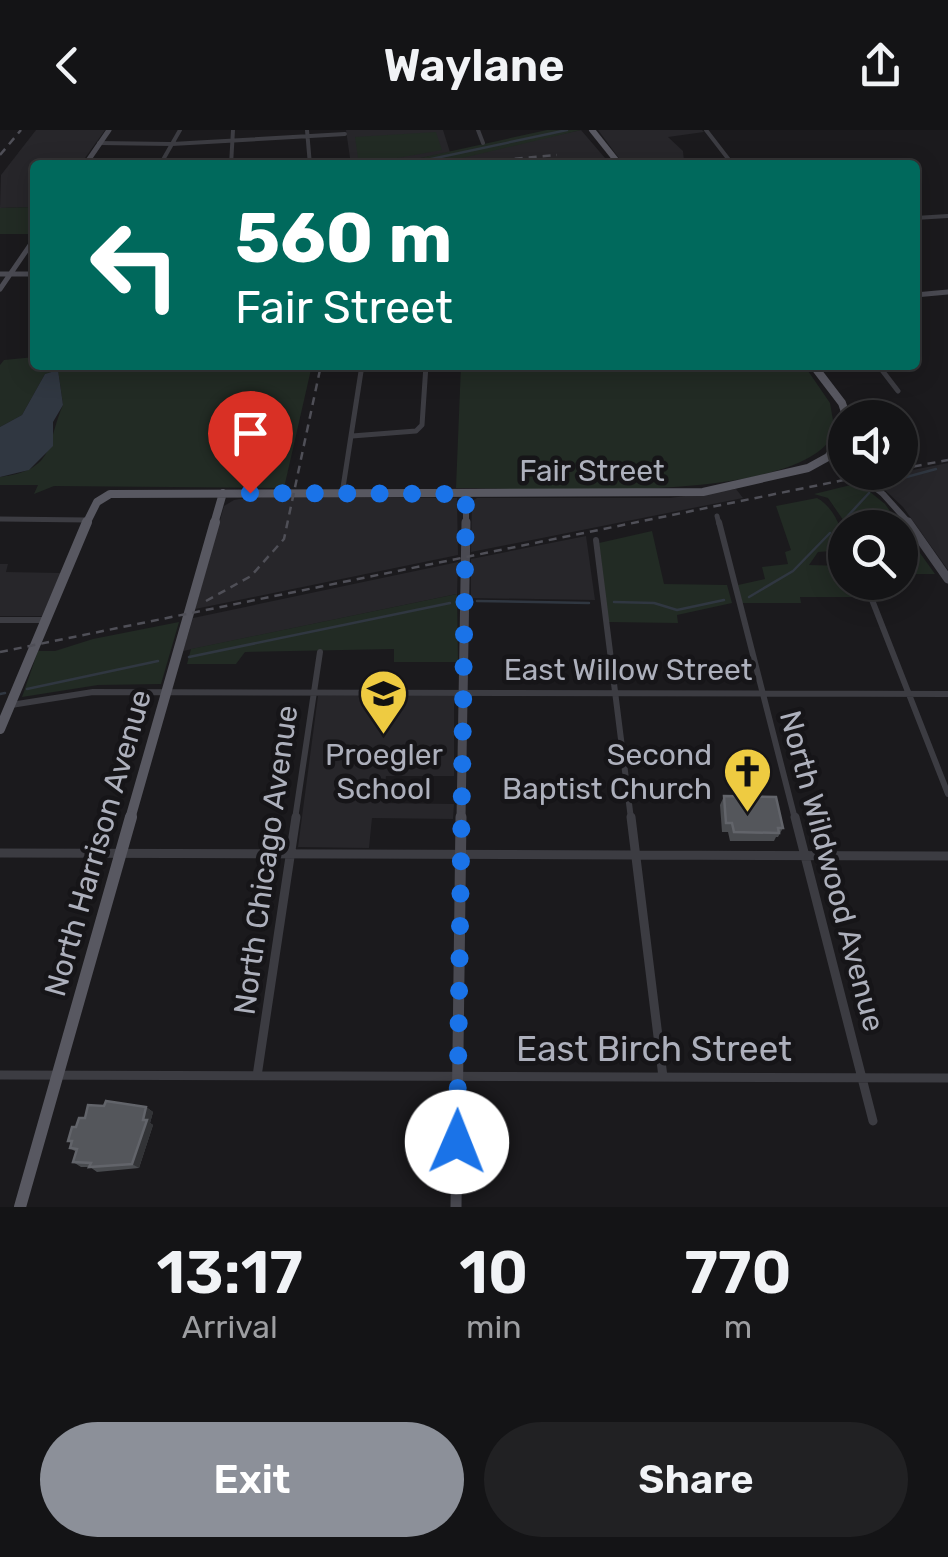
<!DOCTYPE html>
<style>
:root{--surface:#141416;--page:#212123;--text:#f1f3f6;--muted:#9d9ea1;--line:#333335;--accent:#8c9099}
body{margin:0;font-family:Rubik,sans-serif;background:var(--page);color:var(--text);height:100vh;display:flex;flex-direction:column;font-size:38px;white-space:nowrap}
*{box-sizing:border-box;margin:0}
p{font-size:32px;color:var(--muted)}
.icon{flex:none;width:55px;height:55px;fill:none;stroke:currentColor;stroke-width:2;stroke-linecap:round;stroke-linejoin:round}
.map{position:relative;height:1077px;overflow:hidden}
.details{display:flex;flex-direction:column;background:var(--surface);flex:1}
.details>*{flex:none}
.top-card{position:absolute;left:30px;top:30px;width:890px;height:210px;border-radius:10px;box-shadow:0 5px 25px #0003,0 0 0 2px var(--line);background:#00695c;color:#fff;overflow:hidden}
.controls{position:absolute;left:828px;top:270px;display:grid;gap:20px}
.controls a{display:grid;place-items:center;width:90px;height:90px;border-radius:50%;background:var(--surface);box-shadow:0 5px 25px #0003,0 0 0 2px var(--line);font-size:50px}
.pin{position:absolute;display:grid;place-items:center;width:85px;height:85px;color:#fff;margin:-102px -42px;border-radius:50% 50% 50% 0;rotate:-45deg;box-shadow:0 0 10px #0007}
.pin .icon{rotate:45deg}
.me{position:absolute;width:110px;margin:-55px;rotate:1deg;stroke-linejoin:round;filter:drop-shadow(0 0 8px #0008)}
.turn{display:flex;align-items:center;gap:35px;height:210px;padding:0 40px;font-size:45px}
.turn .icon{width:130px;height:130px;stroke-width:2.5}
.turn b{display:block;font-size:70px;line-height:85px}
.eta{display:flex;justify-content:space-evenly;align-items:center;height:170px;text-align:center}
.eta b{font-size:60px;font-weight:600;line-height:70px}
.action{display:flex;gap:20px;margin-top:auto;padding:20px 40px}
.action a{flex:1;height:115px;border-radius:60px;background:var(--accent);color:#fff;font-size:40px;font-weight:600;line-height:115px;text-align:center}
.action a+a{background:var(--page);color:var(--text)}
header{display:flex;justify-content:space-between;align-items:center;height:130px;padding:0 40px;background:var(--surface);font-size:45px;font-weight:600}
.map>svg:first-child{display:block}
</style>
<header><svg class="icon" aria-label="back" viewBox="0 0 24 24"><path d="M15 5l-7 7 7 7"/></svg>Waylane<svg class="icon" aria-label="share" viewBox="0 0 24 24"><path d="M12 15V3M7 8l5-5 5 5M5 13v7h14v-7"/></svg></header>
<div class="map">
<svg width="948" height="1077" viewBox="0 0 948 1077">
<rect width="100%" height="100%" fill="#1b1a1d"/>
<path fill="#27262a" d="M36 0H105L80 35H35V77L0 78 1 45Z
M346 0H443L450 22 388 35H351Z
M581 0 611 35H432L435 31Z
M598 0H702L704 2 668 7 683 21 684 31 624 35Z
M948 333V440L903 377 872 348Z
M736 359 743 368 471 422 472 371 477 368H670Z
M257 366 457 368 458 425 195 479 224 376 234 370Z
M586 406 595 470 471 468V429Z
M458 432 457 464 183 521 193 488Z
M0 434H8L6 442 61 443 42 486H0Z
M318 566H454V646H386L383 673 454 674 453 689 372 688 369 718 298 717Z"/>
<path fill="#222b24" d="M547 0H581L432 35H388Z
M436 2 442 20 359 35 355 7Z
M35 77V97L29 104H0V78Z
M35 227V235H312L284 358 54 356 34 364 38 355H0V347C57 340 46 313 63 275L58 240 45 244 22 285 0 297V235L4 230Z
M461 235H804L830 273 835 302C802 376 530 358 456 358Z
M859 353 885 374 935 444H900V398L848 397 828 368 814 364Z
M817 368C834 377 844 401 845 420L818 422 809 435 845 436V452L860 453 866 467H800L801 473H742L738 455 765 449 762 437 788 434 785 422 791 420 776 376Z
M652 401 664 454 727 455 732 473 677 485 678 493 608 492 599 413Z
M457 464 458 532H394V519L245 522 236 534H187L191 519Z
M179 492 161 554 98 555 22 567 38 521H55L93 509Z"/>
<path fill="#303741" d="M58 240 63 275 53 292V316L29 340 0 347V297L22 285 45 244Z"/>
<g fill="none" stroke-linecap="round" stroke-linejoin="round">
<path stroke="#303741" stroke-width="2.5" d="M403 35 567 0
M888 352 936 339
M845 389 869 363
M749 467 793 441 830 403
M477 471 589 473
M614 472 654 473 677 480 724 470
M189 527 450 473
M27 559 158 531
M0 564 5 563"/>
<path stroke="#3c3c42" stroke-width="4" d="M307 0 310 35
M478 0 483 13
M706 0 733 35
M99 13 172 14 345 4
M160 35 180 0
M231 35 233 0
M915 88 948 86"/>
<path stroke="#3c3c42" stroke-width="5" d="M878 235 898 261
M352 306 416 301 422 295 426 235
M342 364 362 235
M717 386 719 394
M0 389 88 390"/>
<path stroke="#3c3c42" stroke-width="6" d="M719 392 795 689
M596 410 631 689
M865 452 948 664
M0 490H46
M11 575 93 562 948 564
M295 689 320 522"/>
<path stroke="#3c3c42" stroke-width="9" d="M631 687 663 947
M795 687 873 991
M0 723 948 726
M0 945 948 948
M257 946 296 687"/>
<path stroke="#4a4a52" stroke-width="5" d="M85 35 109 0
M0 144H35
M0 159 35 108
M915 165 948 162"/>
<path stroke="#4a4a52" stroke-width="6" d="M828 327 845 337
M855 342 883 364 910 394
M466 394V363"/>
<path stroke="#4a4a52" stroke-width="9" d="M908 392 948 449
M461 689 466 392"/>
<path stroke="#4a4a52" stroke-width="11" d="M456 1077 461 687"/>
<path stroke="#585861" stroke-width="6" d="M592 0 620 35"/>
<path stroke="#585861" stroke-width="8" d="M813 235 842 273 847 288
M86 394 97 372 110 364 703 362 808 338 828 327 845 303
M214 394 223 363"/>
<path stroke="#585861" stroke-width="10" d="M0 599 87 392
M130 689 215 392"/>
<path stroke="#585861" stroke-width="12" d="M20 1077 131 687"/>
<path stroke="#4f4f57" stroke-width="2.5" stroke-dasharray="8 6" stroke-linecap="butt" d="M0 25 21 0
M445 35 557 25
M900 339 948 330
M206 471 251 446 284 409 321 235
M0 522 883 342"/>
</g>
<path fill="#494b4f" d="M724 666 783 698 778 707H776L774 711H730L728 702H722L720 675Z
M146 977 153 982 150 993 153 995 139 1038 97 1042 90 1037H81L73 1032 76 1022 70 1018 71 1013 68 1011 76 997 85 988Z"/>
<path fill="#323336" d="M146 977 153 982 150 993 153 995 139 1038 132 1034Z"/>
<path fill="#54565b" stroke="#62646a" stroke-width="2.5" d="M724 666 776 667 783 698H778L779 703 734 702 732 693H726Z
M106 971 146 977 143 990H147L132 1034 89 1037 91 1033 73 1032 77 1019 70 1018 72 1011H68L72 997H76L79 988H85L88 975 104 976Z"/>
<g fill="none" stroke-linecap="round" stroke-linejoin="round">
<path stroke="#1a73e8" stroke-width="18" stroke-dasharray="0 32.4" d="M250 363 466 364 457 1012"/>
</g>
<defs>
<symbol id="school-pin" viewBox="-11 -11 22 30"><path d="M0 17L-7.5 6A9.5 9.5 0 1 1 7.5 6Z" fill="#eecb41" stroke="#161518"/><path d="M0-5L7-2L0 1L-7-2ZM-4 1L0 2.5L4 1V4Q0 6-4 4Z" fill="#111"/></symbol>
<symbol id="church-pin" viewBox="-11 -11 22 30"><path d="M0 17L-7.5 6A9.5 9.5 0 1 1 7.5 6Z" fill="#eecb41" stroke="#161518"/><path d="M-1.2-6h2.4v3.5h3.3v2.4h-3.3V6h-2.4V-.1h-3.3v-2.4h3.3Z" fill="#111"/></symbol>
</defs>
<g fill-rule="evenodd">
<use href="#school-pin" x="356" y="536" width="55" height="75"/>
<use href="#church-pin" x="720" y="614" width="55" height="75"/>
</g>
<g text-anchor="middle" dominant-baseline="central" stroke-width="9" stroke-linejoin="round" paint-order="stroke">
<g font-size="30" fill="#adb0bc" stroke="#161518">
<text x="592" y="341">Fair Street</text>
<text x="628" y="540">East Willow Street</text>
<text transform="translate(98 713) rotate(-74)">North Harrison Avenue</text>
<text transform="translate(266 730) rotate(-82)">North Chicago Avenue</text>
<text transform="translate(832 741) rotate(75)">North Wildwood Avenue</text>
</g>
<g font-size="30" fill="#adb0bc" stroke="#161518">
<text x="384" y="625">Proegler<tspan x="384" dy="34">School</tspan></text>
<text x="712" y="625" text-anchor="end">Second<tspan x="712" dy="34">Baptist Church</tspan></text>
</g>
<g font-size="35" fill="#adb0bc" stroke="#161518">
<text x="654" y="919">East Birch Street</text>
</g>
</g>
</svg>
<div class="controls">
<a><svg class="icon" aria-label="sound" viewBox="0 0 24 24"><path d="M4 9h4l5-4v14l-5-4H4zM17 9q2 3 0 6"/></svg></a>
<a><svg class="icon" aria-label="search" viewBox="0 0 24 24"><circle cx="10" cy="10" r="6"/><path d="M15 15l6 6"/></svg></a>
</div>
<div class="pin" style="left:250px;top:363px;background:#d93025"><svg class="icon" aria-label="arrive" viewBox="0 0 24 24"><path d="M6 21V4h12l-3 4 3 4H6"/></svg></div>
<svg class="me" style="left:457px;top:1012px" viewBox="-20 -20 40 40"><circle r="19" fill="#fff"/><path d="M0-13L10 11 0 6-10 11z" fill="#1a73e8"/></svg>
<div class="top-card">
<div class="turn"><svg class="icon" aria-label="left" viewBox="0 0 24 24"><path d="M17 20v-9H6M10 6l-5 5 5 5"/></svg><div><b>560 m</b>Fair Street</div></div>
</div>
</div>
<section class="details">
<div class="eta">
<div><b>13:17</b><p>Arrival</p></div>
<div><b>10</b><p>min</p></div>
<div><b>770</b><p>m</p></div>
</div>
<div class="action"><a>Exit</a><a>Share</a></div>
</section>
